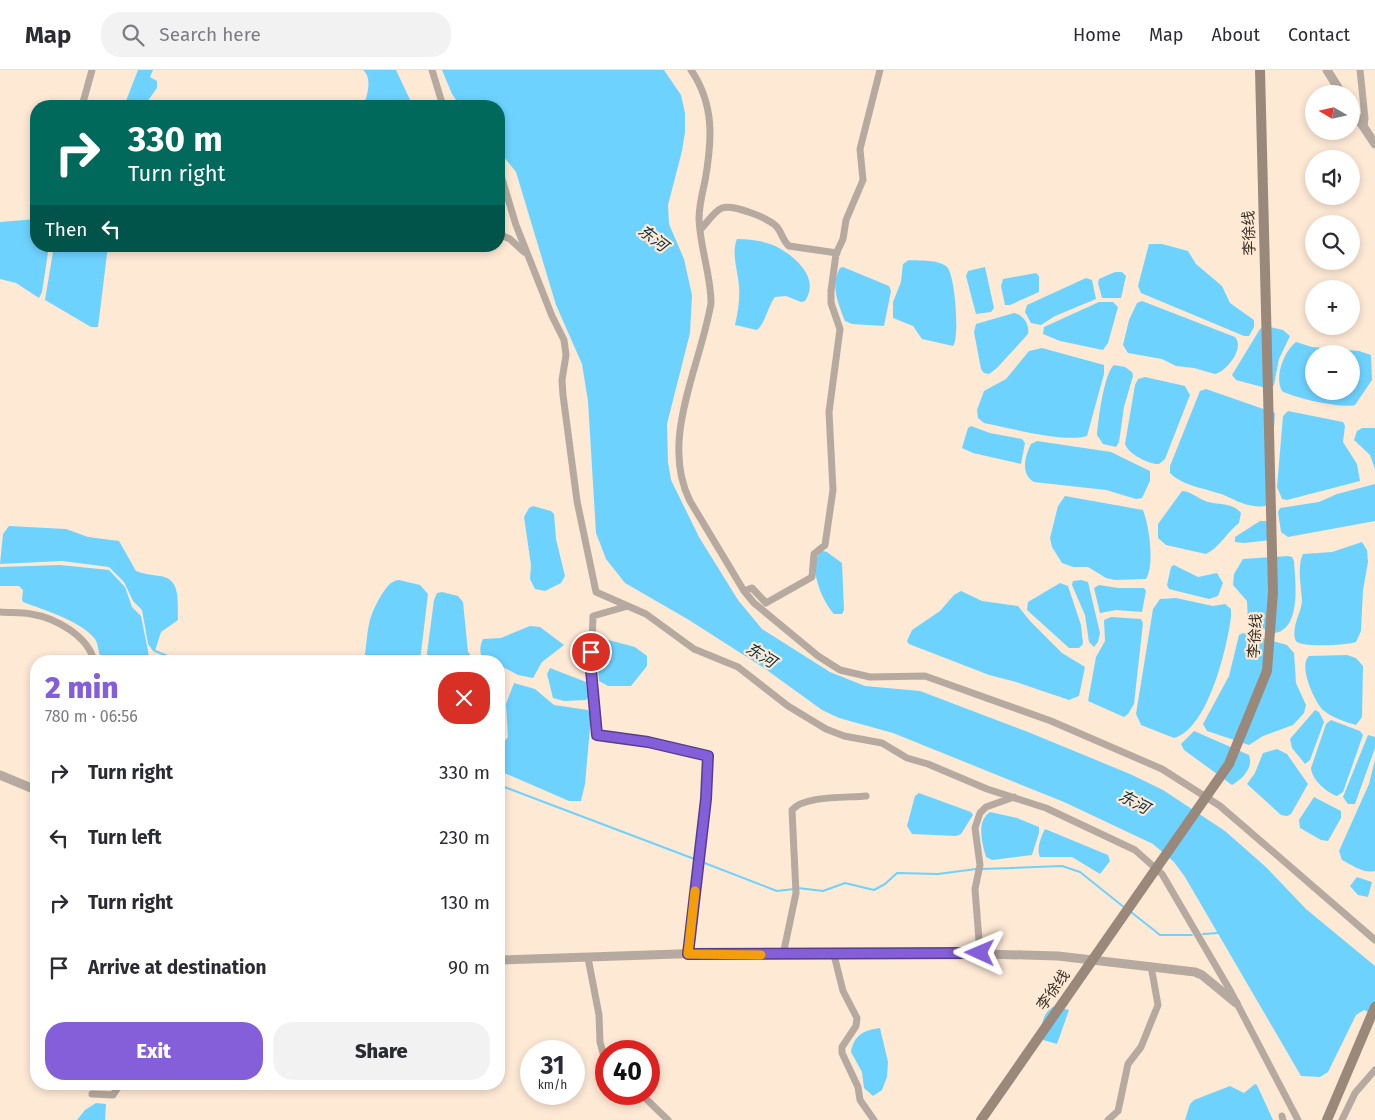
<!DOCTYPE html>
<meta charset="utf-8">
<style>
:root{--surface:#fff;--page:#f2f2f3;--text:#2b2b33;--muted:#7c7c81;--line:#e1e1e2;--accent:#845fd9}
body{margin:0;font-family:"Fira Sans","Noto Sans SC",sans-serif;background:var(--page);color:var(--text);height:100vh;display:flex;flex-direction:column;font-size:19px;white-space:nowrap}
*{box-sizing:border-box;margin:0}
p{font-size:16px;color:var(--muted)}
.icon{flex:none;width:28px;height:28px;fill:none;stroke:currentColor;stroke-width:2;stroke-linecap:round;stroke-linejoin:round}
.map{position:relative;flex:1;overflow:hidden}
.drawer{position:absolute;left:30px;top:585px;width:475px;height:435px;display:flex;flex-direction:column;background:var(--surface);border-radius:20px;box-shadow:0 2px 8px #0003}
.drawer>*{flex:none}
.top-card{position:absolute;left:30px;top:30px;width:475px;height:152px;border-radius:20px;box-shadow:0 2px 8px #0003;background:#00695c;color:#fff;overflow:hidden}
.needle{width:32px;rotate:279deg}
.tools{position:absolute;left:1305px;top:15px;display:grid;gap:10px}
.tools a{display:grid;place-items:center;width:55px;height:55px;border-radius:50%;background:var(--surface);box-shadow:0 2px 8px #0003;font-size:25px}
.speed{position:absolute;left:520px;top:970px;display:flex;gap:10px;font-size:25px;font-weight:700;text-align:center}
.speed>*{display:grid;place-content:center;width:65px;height:65px;border-radius:50%;background:var(--surface);box-shadow:0 2px 8px #0003;line-height:1}
.speed small{font-size:12px;font-weight:400}
.speed .limit{border:8px solid #d22;background:#fff;color:#111}
.pin{position:absolute;display:grid;place-items:center;width:42px;height:42px;color:#fff;margin:-21px;border:2px solid #fff;border-radius:50%;box-shadow:0 1px 5px #0007}
.me{position:absolute;width:55px;margin:-28px;rotate:271deg;stroke-linejoin:round;filter:drop-shadow(0 0 4px #0008)}
.turn{display:flex;align-items:center;gap:18px;height:105px;padding:0 15px;font-size:22px}
.turn .icon{width:65px;height:65px;stroke-width:2.5}
.turn b{display:block;font-size:35px;line-height:42px}
.then{display:flex;align-items:center;height:48px;padding:0 15px;background:#0003;gap:10px;font-size:19px}
.round{display:grid;place-items:center;flex:none;width:52px;height:52px;border-radius:20px;background:var(--page)}
.overview{display:flex;align-items:center;justify-content:space-between;height:85px;padding:0 15px}
h1{font-size:30px;font-weight:800;line-height:38px;color:var(--accent)}
.primary-button{display:flex;gap:10px;margin-top:auto;padding:10px 15px}
.primary-button a{flex:1;height:58px;border-radius:20px;background:var(--accent);color:#fff;font-size:20px;font-weight:800;line-height:58px;text-align:center}
.primary-button a+a{background:var(--page);color:var(--text)}
ul{padding:0;list-style:none}
li{display:flex;align-items:center;gap:15px;height:65px;padding:0 15px}
li div{flex:1}
li b{display:block;font-size:19px}
li em{font-style:normal}
header{display:flex;align-items:center;gap:30px;box-sizing:border-box;height:70px;padding:0 25px;background:var(--surface);border-bottom:1px solid var(--line)}
header strong{font-size:24px}
nav{display:flex;gap:28px;margin-inline-start:auto;font-size:18px}
.search{width:350px;height:45px;background:var(--page);display:flex;align-items:center;gap:12px;box-sizing:border-box;padding:0 18px;border-radius:20px;color:var(--muted);font-size:19px}
.map>svg:first-child{display:block}
</style>
<header>
<strong>Map</strong>
<div class="search"><svg class="icon" aria-label="search" viewBox="0 0 24 24"><circle cx="10" cy="10" r="6"/><path d="M15 15l6 6"/></svg>Search here</div>
<nav><a>Home</a><a>Map</a><a>About</a><a>Contact</a></nav>
</header>
<div class="map">
<svg width="1375" height="1050" viewBox="0 0 1375 1050">
<rect width="100%" height="100%" fill="#fee9d5"/>
<path fill="#6ed2ff" fill-rule="evenodd" d="M138 0H153L150 7 157 11V18L144 36H124Z
M363 0H396L413 36H359L364 34C368 24 372 7 363 0Z
M442 0H664L681 25 685 43V62L682 81 668 135 669 154 684 189 692 225 690 263 667 354 668 392 671 410 699 467 738 530 762 559 830 602 865 616 920 621 1028 662 1130 704 1163 720 1225 761 1267 798 1306 839 1375 896V945L1364 940 1356 945 1328 1002 1320 1007 1301 1006 1185 807 1174 792 1153 774 1064 732 893 663 839 648 822 640 764 598 689 550 625 513 606 489 596 463 588 331 582 294 556 235 516 102 499 81V36H460L452 24Z
M36 149V176H49L42 222 39 228 16 213 0 209V152Z
M737 169C750 169 767 171 779 178 797 188 820 209 805 231L801 232 786 226 775 227C768 236 765 254 757 260L735 255C738 242 740 230 739 216 738 201 731 183 737 169Z
M1149 174H1162L1188 181 1196 194 1222 216 1230 233 1254 250V257L1249 266H1244L1141 223 1138 216Z
M54 176H108L98 257H91L45 230Z
M909 190C920 191 938 189 947 197 955 204 960 268 953 276L922 269 913 256 893 248V232L901 212 903 194Z
M843 197 889 216 891 221 884 256 852 254 845 251C838 234 830 214 840 198Z
M985 197 994 238 991 242 976 244 966 206 968 201Z
M1115 202H1122L1126 206 1121 228H1102L1098 213 1099 209Z
M1036 203 1039 206V222L1010 235H1005L1001 216 1003 209Z
M1086 208 1092 210 1096 229 1055 246 1041 255 1031 253 1025 242 1027 235Z
M1142 231 1235 267C1245 278 1227 301 1215 304L1194 298 1176 296 1162 289 1128 283 1123 275 1129 250 1137 233Z
M1099 232H1113L1118 237 1108 273 1103 280 1060 271 1043 264 1044 257Z
M1014 243C1023 245 1030 254 1028 264L997 298 989 304 984 303 981 299 974 262 976 254Z
M1265 256 1283 260 1290 266 1279 289 1274 315 1270 319 1236 310 1232 305 1260 259Z
M1296 272 1312 277 1359 281 1371 285 1372 310 1355 335C1344 339 1293 328 1282 321 1274 307 1284 281 1296 272ZM1314 284H1351V321H1314Z
M1042 278 1104 295V304L1087 366C1065 373 1009 358 984 353L978 348 977 340 984 321 1006 309 1029 281Z
M1114 295 1125 297 1132 302 1133 306 1124 337 1119 372 1116 377 1103 374 1097 365C1098 351 1104 303 1114 295Z
M1145 307 1185 316 1190 325 1165 389 1159 394C1150 395 1128 384 1125 374L1135 315 1138 309Z
M1206 319 1275 343 1269 434C1264 437 1260 437 1254 436 1242 435 1232 428 1221 424 1204 418 1183 416 1170 403V396L1200 321Z
M1288 341 1343 352 1345 356 1343 372 1357 394 1360 411 1287 430 1282 429 1277 417 1283 346Z
M971 356 990 363 1022 369 1025 373 1021 394 973 383 962 378 968 358Z
M1362 358H1375V399L1370 385 1354 370 1357 361Z
M1037 371 1111 382 1150 401V411L1142 428 1136 429 1106 420 1034 412C1020 404 1025 386 1031 374Z
M1375 414V451L1288 467 1281 462 1278 442 1280 438 1319 432 1337 424Z
M1182 421C1190 421 1196 427 1203 430 1215 436 1232 431 1241 443L1239 453C1227 462 1219 478 1206 484L1166 475 1158 468V454Z
M1065 426 1143 440C1149 455 1155 495 1146 509L1115 510 1106 508 1088 497H1073L1062 493 1052 477 1050 468 1058 436Z
M533 436 551 441 554 444 556 469 565 506 561 513 545 521 535 519 530 509 531 495 524 447 529 438Z
M1260 451H1268L1271 470 1244 473 1235 472V467Z
M9 456 66 459 88 467 119 471 136 501C144 504 152 505 160 506 182 509 177 533 178 550L161 562 155 581H153L148 574 142 540 133 531 124 512 109 497 62 491 0 494 3 464Z
M1362 472 1367 480 1368 492 1363 520 1361 561 1356 572C1349 575 1300 578 1296 571 1290 558 1302 542 1302 530 1301 517 1297 495 1303 484L1332 482Z
M822 481 827 482 842 493 844 540 842 544H834C822 531 806 494 822 481Z
M1288 486 1292 487 1294 491C1295 510 1302 558 1275 563L1248 553 1247 531 1233 515 1234 504 1243 489Z
M60 495 109 500 125 517 132 537 141 546 150 591H102C98 584 99 575 95 569 81 551 44 540 23 532L22 529 23 520 19 516H0V497Z
M1174 495 1198 507 1217 503 1223 513 1218 526 1209 529 1169 519 1167 515 1171 497Z
M399 510 420 515 428 524 420 591H364C369 561 365 552 382 524 387 517 390 511 399 510Z
M1081 510 1088 512 1100 563 1098 572 1094 577 1089 572 1085 545 1072 515 1073 511Z
M1060 513 1068 516 1081 555 1083 574 1079 578H1069L1027 540 1028 532Z
M1099 515 1118 518H1144L1146 521 1142 542 1116 540 1100 543 1094 518Z
M961 521 982 531 1018 536 1030 551 1062 583 1085 597 1079 626 1069 630 1016 612 989 605 909 574 907 571 912 560 940 541 954 525Z
M442 522 458 526 463 532 468 582 476 591H426L434 530 437 523Z
M1176 528 1213 536 1225 534 1231 539V547C1227 578 1208 659 1174 668L1141 655 1136 644 1153 539 1160 529Z
M1111 547 1141 549 1143 553 1134 634 1128 644 1124 647 1088 631 1096 587 1105 571 1104 550Z
M530 556 540 557 564 575 542 592 533 608 518 605 499 595V591H486C479 586 479 577 483 569L501 568Z
M1243 563 1287 575 1294 583 1296 613 1306 635 1304 643 1293 655 1263 666 1249 675 1207 661 1203 654 1229 606 1239 565Z
M601 568 635 577 647 586V596L631 616H608L599 611 596 576Z
M1347 585 1356 588 1363 596 1362 647 1356 655C1345 652 1331 647 1323 640 1314 631 1298 595 1309 586Z
M550 598 586 612 588 627 586 630 564 631 553 628 547 604Z
M514 613 535 619 554 635 588 640 591 647 585 714 581 731H569L502 702C497 690 499 677 508 667L506 634Z
M1315 640 1319 642 1324 652 1310 690 1305 694 1292 678 1290 669Z
M1331 650 1360 661 1363 665 1343 722 1337 726C1326 722 1312 710 1311 698L1326 654Z
M1194 661 1249 685C1254 698 1242 709 1232 715L1184 680 1181 674Z
M1368 665 1375 667V678L1355 734H1348L1343 727Z
M1277 679 1287 684 1308 714 1291 744 1287 746 1281 745 1247 714 1255 703 1263 683Z
M1375 690V801C1364 804 1352 795 1342 790L1339 781 1369 714Z
M919 723 971 742 973 745 961 764 956 766 912 764 907 756 915 726Z
M1314 727 1341 741V748L1328 771 1321 770 1300 758 1299 750Z
M990 742 1017 748 1039 757V763L1032 785 992 790 986 787C982 773 976 751 990 742Z
M1045 759 1108 785 1110 791 1100 804 1072 787H1040C1036 779 1041 767 1045 759Z
M1357 807 1372 812 1368 827 1358 825 1350 816Z
M1055 936 1069 940 1057 974 1043 970C1040 957 1042 942 1055 936Z
M880 958 888 992 887 1007 882 1020 873 1026 864 1018 862 1002 851 982C854 965 864 960 880 958Z
M1255 1014 1257 1015 1273 1050H1185L1190 1034 1194 1030 1230 1016 1244 1023Z
M96 1033 106 1034 105 1050H77L85 1040Z"/>
<g fill="none" stroke-linecap="round" stroke-linejoin="round">
<path stroke="#6ed2ff" stroke-width="2" d="M155 581 180 591
M499 715 697 790
M702 792 777 821 794 819
M981 799 1062 796 1080 802 1125 838
M798 818 823 821 845 813 874 820 885 814 897 803 938 804 976 799
M1131 842 1160 865H1192
M1203 864 1218 863"/>
<path stroke="#b6aaa0" stroke-width="7" d="M432 0 443 36
M691 0C715 35 712 71 705 111 702 124 699 136 699 149 700 178 711 205 711 233 701 295 659 370 690 431L744 521 754 533 818 586 840 600 870 607 925 606 1051 651 1162 699 1220 736 1375 870
M1360 0 1365 48 1364 57
M82 36 92 0
M499 99 516 155 552 246 564 270 566 285 562 310 563 325 577 431 596 522 646 544 694 579 738 597 788 636 826 659 844 666 882 673 907 688 928 694 987 719 1046 738 1135 780 1162 804 1231 922 1298 1050
M700 160C707 153 714 141 722 138 733 134 768 148 776 156 782 162 782 170 789 176L837 183
M499 164 510 169 524 182
M744 521 752 518 766 533 812 507 814 484 825 475 833 420 829 342 840 259 831 233V221L836 184 843 169 846 150 863 110 860 79 880 0
M628 536 593 546 591 600 597 665 648 672 708 686 706 729 688 884
M0 542C10 543 21 542 31 544 56 548 88 566 94 591
M980 883 975 819 980 795 975 758 980 743 986 737 1014 727
M783 885 796 823 792 740C805 725 847 728 866 726
M834 885 843 921 857 948 856 956 842 977V983L858 1017 860 1030 874 1050
M588 888 599 945 600 972 606 994
M92 1024 113 1025 120 1014
M641 1024 668 1050
M1282 1046 1283 1050
M1108 1050 1118 1041 1128 994 1141 977 1158 935 1151 896
M1342 1050 1355 1023 1375 1000"/>
<path stroke="#b6aaa0" stroke-width="9" d="M1327 0 1342 24
M1351 38 1375 74
M0 705 36 720
M499 890 707 883 745 885 951 883 1058 886 1195 902 1202 905 1236 933"/>
<path stroke="#9a897a" stroke-width="10" d="M981 1050 1229 694 1267 601 1273 522 1260 0
M1327 1050 1375 937"/>
</g>
<g fill="none" stroke-linecap="round" stroke-linejoin="round">
<defs>
<path id="route" d="M591 582V600L597 665 648 672 708 686 706 729 688 884 980 883"/>
</defs>
<use href="#route" stroke="#563e8d" stroke-width="12"/>
<use href="#route" stroke="#845fd9" stroke-width="9"/>
<path stroke="#f59e0b" stroke-width="9" d="M695 821 688 884 761 885"/>
</g>
<g text-anchor="middle" dominant-baseline="central" stroke-width="4.5" stroke-linejoin="round" paint-order="stroke">
<g font-size="15" fill="#382f25" stroke="#fee9d5">
<text transform="translate(1249 163) rotate(-91)">李徐线</text>
<text transform="translate(1255 566) rotate(-86)">李徐线</text>
<text transform="translate(1053 920) rotate(-55)">李徐线</text>
</g>
<g font-size="16" font-style="italic" fill="#002e40" stroke="#fee9d5">
<text transform="translate(653 168) rotate(37)">东河</text>
<text transform="translate(761 585) rotate(32)">东河</text>
<text transform="translate(1134 732) rotate(28)">东河</text>
</g>
</g>
</svg>
<div class="tools">
<a><svg class="needle" viewBox="-14 -14 28 28"><path d="M0-13l5 13h-10z" fill="#e53935"/><path d="M0 13l5-13h-10z" fill="#7c7c81"/></svg></a>
<a><svg class="icon" aria-label="sound" viewBox="0 0 24 24"><path d="M4 9h4l5-4v14l-5-4H4zM17 9q2 3 0 6"/></svg></a>
<a><svg class="icon" aria-label="search" viewBox="0 0 24 24"><circle cx="10" cy="10" r="6"/><path d="M15 15l6 6"/></svg></a>
<a>+</a>
<a>−</a>
</div>
<div class="speed"><div>31<small>km/h</small></div><div class="limit">40</div></div>
<div class="pin" style="left:591px;top:582px;background:#d93025"><svg class="icon" aria-label="arrive" viewBox="0 0 24 24"><path d="M6 21V4h12l-3 4 3 4H6"/></svg></div>
<svg class="me" style="left:980px;top:883px" viewBox="-20 -20 40 40"><path d="M0-17L14 15 0 8-14 15z" fill="#845fd9" stroke="#fff" stroke-width="4"/></svg>
<div class="top-card">
<div class="turn"><svg class="icon" aria-label="right" viewBox="0 0 24 24"><path d="M7 20v-9h11M14 6l5 5-5 5"/></svg><div><b>330 m</b>Turn right</div></div>
<div class="then">Then<svg class="icon" aria-label="left" viewBox="0 0 24 24"><path d="M17 20v-9H6M10 6l-5 5 5 5"/></svg></div>
</div>
<section class="drawer">
<div class="overview"><div><h1>2 min</h1><p>780 m · 06:56</p></div><a class="round" style="background:#d93025;color:#fff"><svg class="icon" aria-label="close" viewBox="0 0 24 24"><path d="M6 6l12 12M18 6L6 18"/></svg></a></div>
<ul>
<li><svg class="icon" aria-label="right" viewBox="0 0 24 24"><path d="M7 20v-9h11M14 6l5 5-5 5"/></svg><div><b>Turn right</b></div><em>330 m</em></li>
<li><svg class="icon" aria-label="left" viewBox="0 0 24 24"><path d="M17 20v-9H6M10 6l-5 5 5 5"/></svg><div><b>Turn left</b></div><em>230 m</em></li>
<li><svg class="icon" aria-label="right" viewBox="0 0 24 24"><path d="M7 20v-9h11M14 6l5 5-5 5"/></svg><div><b>Turn right</b></div><em>130 m</em></li>
<li><svg class="icon" aria-label="arrive" viewBox="0 0 24 24"><path d="M6 21V4h12l-3 4 3 4H6"/></svg><div><b>Arrive at destination</b></div><em>90 m</em></li>
</ul>
<div class="primary-button"><a>Exit</a><a>Share</a></div>
</section>
</div>
